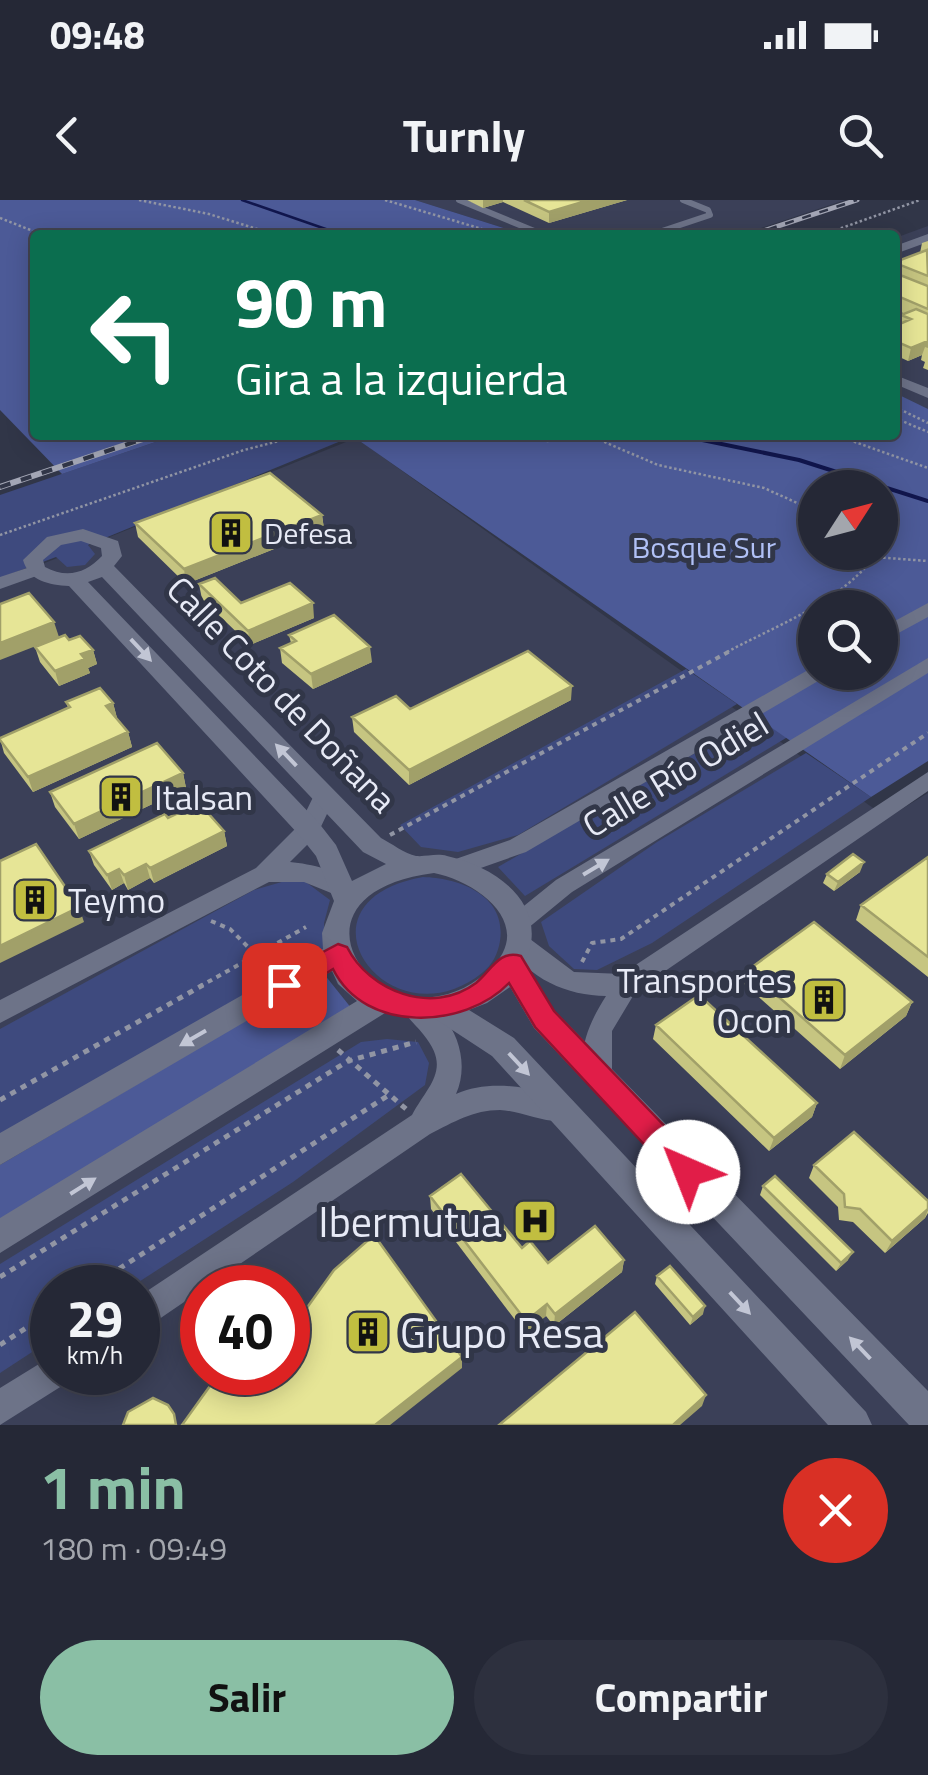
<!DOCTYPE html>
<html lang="es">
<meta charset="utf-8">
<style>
:root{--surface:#252836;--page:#2d303e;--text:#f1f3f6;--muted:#a3a6ad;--line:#424451;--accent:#8abfa5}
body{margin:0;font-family:"Titillium Web",sans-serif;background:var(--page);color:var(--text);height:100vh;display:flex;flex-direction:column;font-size:38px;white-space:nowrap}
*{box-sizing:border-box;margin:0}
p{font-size:32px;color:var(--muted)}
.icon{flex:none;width:55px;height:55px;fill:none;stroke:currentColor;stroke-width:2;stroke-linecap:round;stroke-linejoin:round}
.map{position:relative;height:1225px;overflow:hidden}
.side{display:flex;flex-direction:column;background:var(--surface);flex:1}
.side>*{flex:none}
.top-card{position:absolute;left:30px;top:30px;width:870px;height:210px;border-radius:10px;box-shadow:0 5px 25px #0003,0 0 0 2px var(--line);background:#0b6e4f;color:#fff;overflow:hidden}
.needle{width:65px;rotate:54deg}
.controls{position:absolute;left:798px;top:270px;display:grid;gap:20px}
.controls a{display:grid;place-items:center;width:100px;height:100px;border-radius:50%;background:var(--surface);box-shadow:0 5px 25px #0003,0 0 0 2px var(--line);font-size:50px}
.speed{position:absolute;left:30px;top:1065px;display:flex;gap:20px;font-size:50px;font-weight:700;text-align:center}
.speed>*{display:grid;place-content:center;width:130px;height:130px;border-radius:50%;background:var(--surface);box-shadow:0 5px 25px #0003,0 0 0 2px var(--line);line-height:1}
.speed small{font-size:25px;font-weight:400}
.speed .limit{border:15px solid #d22;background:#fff;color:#111}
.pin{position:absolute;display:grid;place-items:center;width:85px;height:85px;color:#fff;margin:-42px;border-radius:20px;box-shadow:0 5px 15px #0006}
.me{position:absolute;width:110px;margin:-55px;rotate:316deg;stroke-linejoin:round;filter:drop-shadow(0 0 8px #0008)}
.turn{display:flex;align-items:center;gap:35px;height:210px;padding:0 40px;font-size:45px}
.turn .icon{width:130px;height:130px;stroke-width:2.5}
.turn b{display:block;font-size:70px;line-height:85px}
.round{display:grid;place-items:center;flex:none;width:105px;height:105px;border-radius:52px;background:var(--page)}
.head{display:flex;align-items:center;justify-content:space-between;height:170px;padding:0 40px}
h1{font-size:60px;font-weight:700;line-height:75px;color:var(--accent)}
.primary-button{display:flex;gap:20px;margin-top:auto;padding:20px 40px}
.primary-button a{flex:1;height:115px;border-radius:60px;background:var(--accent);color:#111;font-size:40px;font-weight:700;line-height:115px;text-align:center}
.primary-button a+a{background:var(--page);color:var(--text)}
.status{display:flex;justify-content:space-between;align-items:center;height:70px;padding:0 50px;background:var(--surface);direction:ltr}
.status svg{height:28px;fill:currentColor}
header{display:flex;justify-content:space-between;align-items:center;height:130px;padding:0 40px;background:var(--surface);font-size:45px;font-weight:700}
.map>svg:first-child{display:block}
</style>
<div class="status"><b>09:48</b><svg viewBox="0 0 49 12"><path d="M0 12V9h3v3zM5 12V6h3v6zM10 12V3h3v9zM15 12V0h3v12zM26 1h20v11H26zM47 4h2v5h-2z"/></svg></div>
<header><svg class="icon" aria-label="back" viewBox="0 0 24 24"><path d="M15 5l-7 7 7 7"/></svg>Turnly<svg class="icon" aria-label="search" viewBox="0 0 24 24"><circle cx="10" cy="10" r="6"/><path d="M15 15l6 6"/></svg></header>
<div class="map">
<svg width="928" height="1225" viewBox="0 0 928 1225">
<rect width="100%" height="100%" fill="#313648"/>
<path fill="#3b4058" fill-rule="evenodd" d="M415 0H845L740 35H526Z
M928 26V210L895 195V38Z
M356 238 887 618 928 593V1225H0V381ZM52 1088H138V1172H52ZM202 1088H288V1172H202Z"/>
<path fill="#3e4a7e" d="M176 235 353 236 88 345 95 354 85 365 67 367 56 357 0 378V295Z
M928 452 525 696 498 667 834 473 880 472Z
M686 469 737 504 518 635 458 652 421 647 400 625Z
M806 553 871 597 652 743 597 770 574 769 549 746 541 722 657 642Z
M299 677 330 700 324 723 325 751 0 939V829L254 690Z
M423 677C459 678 507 695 500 741 498 754 492 765 482 773 389 847 284 702 423 677Z
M387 839 418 842 429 863 425 885 293 982 131 1087 52 1088V1139L0 1173V1064L361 842Z"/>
<path fill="#4c5a97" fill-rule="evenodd" d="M0 0H415L526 35H35V235H176L62 274 0 210Z
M895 193 928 209V561L871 597 351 235H895ZM815 288H880V352H815ZM815 408H880V472H815Z
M324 774 352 809 0 1023V965Z"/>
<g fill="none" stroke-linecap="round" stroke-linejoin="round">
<path stroke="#11164d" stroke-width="2.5" d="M242 0 343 35"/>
<path stroke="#11164d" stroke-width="4" d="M678 235 799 260 928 301"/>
<path stroke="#9195a4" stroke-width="2.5" stroke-dasharray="2.5 2.5" stroke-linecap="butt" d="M139 0 209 14 276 35
M385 0 502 35
M0 18 43 35
M822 35 920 0
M895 207 928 223
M895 218 928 232
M457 235 547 241 603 235
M835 235 928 268
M595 238 658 265 764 288 815 311
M0 335 244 250 302 235
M871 352 874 357 928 361
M727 452C777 425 839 403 874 357"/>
<path stroke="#9195a4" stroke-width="4" stroke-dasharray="5 5" stroke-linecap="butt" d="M390 635 732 450
M211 721 230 729 269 768
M582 762 592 743 621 739 928 533
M199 787 306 727"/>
<path stroke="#9195a4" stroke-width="5" stroke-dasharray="6 6" stroke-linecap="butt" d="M296 801 313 820
M338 850 406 909
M0 900 203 785
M0 1077 348 861 416 842
M89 1088 389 895
M0 1145 52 1111"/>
<path stroke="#6d7388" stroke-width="6" d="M459 0 544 35
M650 35 710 15 708 10 683 0"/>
<path fill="#6d7388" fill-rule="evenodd" d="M928 34V42L895 54V46Z
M895 175 928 188V198L895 184Z
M36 365 45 370 42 374 0 389V377Z
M928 403V417L880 443V429Z
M928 458V473L572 692 522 733 574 772 622 774 928 572V591L636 791 612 831V876L608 884 598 888 588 884C574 854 590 821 606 796 567 796 526 778 507 742L515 734 506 725 509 718 556 680Z
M815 466V472H828L825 477 526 652 458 676 450 673 446 667 450 661 510 640Z
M325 587 336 595 317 635 290 662C311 664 341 670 353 688L349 694 341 697 304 682H269L0 823V800L256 668 300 624 317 589Z
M415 797C453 810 472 859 456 894 491 878 538 888 573 901L577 910 573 919C550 927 524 911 500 910 473 910 454 922 430 934L149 1126 138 1131V1097L412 915C429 884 452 869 423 834 416 825 407 818 402 808L406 800Z
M52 1156V1172H69L65 1184 0 1225V1188Z"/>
<path fill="#6d7388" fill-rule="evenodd" d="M83 329 118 341 122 356 114 366 381 638C391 643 405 654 416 656 426 657 436 653 447 656 497 667 551 705 525 763L554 810 928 1191V1225H909L534 828 510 787 487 803 469 810 514 838 866 1212 872 1225H828L492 856 434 818 385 813 0 1053V1018L357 801 338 784 332 771 0 965V933L323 749 322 733 334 701 316 656 300 636 69 386C49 385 29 381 23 360L47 337ZM81 341 101 348 102 356C86 373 67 379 45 367L43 360 61 345ZM102 377 363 652 386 664 352 681 336 645 318 622 88 382ZM434 673C479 682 539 727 487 772 388 859 263 695 434 673Z"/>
<defs>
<path id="rail-far1" d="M751 35 857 0"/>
<path id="rail" d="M0 287 155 235"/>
</defs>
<use href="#rail-far1" stroke="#a3a6b5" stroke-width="5"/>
<use href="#rail" stroke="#a3a6b5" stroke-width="6"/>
<use href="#rail-far1" stroke="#313648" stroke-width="2.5" stroke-dasharray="9" stroke-linecap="butt"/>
<use href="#rail" stroke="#313648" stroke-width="4" stroke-dasharray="11" stroke-linecap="butt"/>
</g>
<path fill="#c6c581" d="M467 0H627L549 23 503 2 483 8Z
M928 41V170L923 168 925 162 921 160 922 155 908 161 895 155V126L899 124 901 115 905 114 895 109V62L920 53 922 43Z
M322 315 324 329 186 384 138 337 135 323Z
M199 384 241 403 314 418 250 445 202 399Z
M289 435 372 462 313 489 282 463 280 448 291 443Z
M69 440 93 450 97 464 88 468 90 473 59 486 40 462 35 447Z
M571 500 409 585 354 532 352 517 410 509Z
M66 502 113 503 117 518H116L128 532 132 547 33 592 4 553 0 538 68 508Z
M183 573 186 588 79 639 55 607 50 592Z
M168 618 224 631 227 646 154 683 150 678 128 690 124 683 112 690 94 665 89 651Z
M928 657V777L856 720 861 705Z
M860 672 834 691 823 683 827 674Z
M748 770 912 802 906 816 840 869 744 784Z
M656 825 817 903 812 917 769 951 653 839Z
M814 965 928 1001V1013L925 1018 885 1053 853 1022 839 1020 838 1007 809 978Z
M763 986 848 1060 836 1071 760 995Z
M430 996 548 1063 624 1060 622 1072 554 1126 546 1116 525 1133 431 1009Z
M657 1076 703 1114 690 1125 655 1084Z"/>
<path fill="#a1a069" d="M483 0H503V2L483 8Z
M589 0H627L549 23V12Z
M928 141V148L925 147 922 155 908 161 911 148Z
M322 315 324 329 186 384 184 369Z
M313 403 314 418 250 445 248 431Z
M54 422 59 437 0 460V443Z
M370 447 372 462 313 489 311 474Z
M93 450 97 464 88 468 90 473 59 486 55 471 81 454Z
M572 486 571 500 409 585V570Z
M113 503 117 518 110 521 106 506Z
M128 532 132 547 33 592 28 577Z
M183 573 186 588 79 639 74 624Z
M224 631 227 646 154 683 150 668Z
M864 662 860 672 834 691 838 682Z
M146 664 150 678 128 690 124 675Z
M119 669 124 683 112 690 107 675Z
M79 707 84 722 0 763V746Z
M912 802 906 816 840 869 845 855Z
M817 903 812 917 769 951 774 938Z
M928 1009 925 1018 885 1053 892 1041Z
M853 1052 848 1060 836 1071 841 1063Z
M624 1060 622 1072 554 1126 555 1114Z
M547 1104 546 1116 525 1133 526 1121Z
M705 1106 703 1114 690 1125 693 1117Z
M462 1157V1168L390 1225H375Z
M706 1195 702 1206 680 1225H673Z"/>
<path fill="#e6e596" stroke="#a1a069" stroke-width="2.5" d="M524 0H589L549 12Z
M927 50 928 76 895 63V62Z
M895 73 928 86V109L895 95Z
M916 109 928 114V141L911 148 895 141V126L911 119 901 115Z
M270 273 322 315 184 369 135 323Z
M215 378 241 403 290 383 313 403 248 431 199 384Z
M29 393 54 422 0 443V404Z
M334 415 370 447 311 474 280 448 296 441 289 435Z
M65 435 69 440 80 436 93 450 81 454 85 459 55 471 35 447Z
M528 451 572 486 409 570 352 517 396 496 410 509Z
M100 488 113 503 106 506 128 532 28 577 0 540V538L70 507 66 502Z
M157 543 183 573 74 624 50 592Z
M199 603 224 631 150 668 146 664 124 675 119 669 107 675 89 651 165 614 168 618Z
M36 644 79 707 0 746V661Z
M853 654 864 662 838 682 827 674Z
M928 657V757L861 705Z
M814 722 912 802 845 855 748 770Z
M699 795 817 903 774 938 656 825Z
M854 932 928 1001V1009L892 1041 860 1009 845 1007 844 994 814 965Z
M461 974 522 1048 530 1041 548 1063 595 1026 624 1060 555 1114 547 1104 526 1121 430 996Z
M775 976 853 1052 841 1063 763 986Z
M374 1035 462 1157 375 1225H182L220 1172H227L231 1179 240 1172H288V1124L301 1116 334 1070Z
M670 1066 705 1106 693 1117 657 1076Z
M635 1112 706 1195 673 1225H499Z
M153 1198 168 1205 174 1214 176 1225H123L128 1212Z"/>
<defs><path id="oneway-solid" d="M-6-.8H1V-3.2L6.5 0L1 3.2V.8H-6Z" transform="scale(2.5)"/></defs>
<g fill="#c2c6d5">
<use href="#oneway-solid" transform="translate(141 450) rotate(47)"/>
<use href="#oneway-solid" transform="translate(286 555) rotate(-134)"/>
<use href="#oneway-solid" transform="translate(596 667) rotate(-31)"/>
<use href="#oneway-solid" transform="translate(193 838) rotate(150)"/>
<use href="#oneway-solid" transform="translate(519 864) rotate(47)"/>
<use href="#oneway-solid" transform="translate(83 986) rotate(-32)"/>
<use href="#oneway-solid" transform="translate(740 1103) rotate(47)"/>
<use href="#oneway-solid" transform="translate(860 1148) rotate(-134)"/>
</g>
<path fill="#e11d48" stroke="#92132f" stroke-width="2.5" d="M338 744 347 747C369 791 432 816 476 783 491 771 499 749 521 756L554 811 699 962 703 972 699 981 688 985 678 981 535 827 509 783C465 829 365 834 333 769 316 779 294 799 274 793L271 785 274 778Z"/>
<defs>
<symbol id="building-square" viewBox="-11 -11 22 22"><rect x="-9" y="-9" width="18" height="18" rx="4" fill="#c1be40" stroke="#313648"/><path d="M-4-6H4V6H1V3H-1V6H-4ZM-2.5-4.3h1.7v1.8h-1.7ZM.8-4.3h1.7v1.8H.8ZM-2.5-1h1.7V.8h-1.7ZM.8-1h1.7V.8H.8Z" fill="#111"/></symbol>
<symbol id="hospital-square" viewBox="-11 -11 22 22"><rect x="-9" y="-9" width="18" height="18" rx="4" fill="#c1be40" stroke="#313648"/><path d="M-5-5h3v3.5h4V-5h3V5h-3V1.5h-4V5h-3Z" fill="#111"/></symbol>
</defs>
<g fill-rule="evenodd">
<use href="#building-square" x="206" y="308" width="50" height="50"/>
<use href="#building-square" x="96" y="572" width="50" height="50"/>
<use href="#building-square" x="10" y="675" width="50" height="50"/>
<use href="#building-square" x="799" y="775" width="50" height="50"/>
<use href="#hospital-square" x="510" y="996" width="50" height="50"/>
<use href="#building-square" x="343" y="1107" width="50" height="50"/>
</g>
<g text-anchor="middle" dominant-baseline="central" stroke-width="10" stroke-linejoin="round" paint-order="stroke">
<g font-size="30" fill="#e7eaf6" stroke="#313648" text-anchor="start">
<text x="264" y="333">Defesa</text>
</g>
<g font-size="30" fill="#b1c1f6" stroke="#313648">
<text x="704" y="347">Bosque Sur</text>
</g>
<g font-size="35" fill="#e7eaf6" stroke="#313648">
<text transform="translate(282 494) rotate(46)">Calle Coto de Doñana</text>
<text transform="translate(675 574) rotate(-31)">Calle Río Odiel</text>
</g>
<g font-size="35" fill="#e7eaf6" stroke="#313648" text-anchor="start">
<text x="154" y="597">Italsan</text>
<text x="68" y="700">Teymo</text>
<text x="792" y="780" text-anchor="end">Transportes<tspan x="792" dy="40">Ocon</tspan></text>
</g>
<g font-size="42" fill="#e7eaf6" stroke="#313648" text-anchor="end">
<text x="502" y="1021">Ibermutua</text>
<text x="400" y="1132" text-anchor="start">Grupo Resa</text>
</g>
</g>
</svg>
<div class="controls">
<a><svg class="needle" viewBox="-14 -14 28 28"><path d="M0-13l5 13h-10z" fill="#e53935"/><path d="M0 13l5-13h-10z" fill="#a3a6ad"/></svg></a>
<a><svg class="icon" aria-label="search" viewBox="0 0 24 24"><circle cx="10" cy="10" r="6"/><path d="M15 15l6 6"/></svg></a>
</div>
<div class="speed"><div>29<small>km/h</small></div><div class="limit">40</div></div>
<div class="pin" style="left:284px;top:785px;background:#d93025"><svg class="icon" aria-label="arrive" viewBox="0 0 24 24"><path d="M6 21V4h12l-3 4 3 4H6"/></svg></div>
<svg class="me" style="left:688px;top:972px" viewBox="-20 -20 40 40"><circle r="19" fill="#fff"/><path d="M0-13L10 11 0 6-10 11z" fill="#e11d48"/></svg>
<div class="top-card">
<div class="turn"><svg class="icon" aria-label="left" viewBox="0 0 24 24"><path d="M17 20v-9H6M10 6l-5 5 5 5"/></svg><div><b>90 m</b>Gira a la izquierda</div></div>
</div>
</div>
<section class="side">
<div class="head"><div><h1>1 min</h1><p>180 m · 09:49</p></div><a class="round" style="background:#d93025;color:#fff"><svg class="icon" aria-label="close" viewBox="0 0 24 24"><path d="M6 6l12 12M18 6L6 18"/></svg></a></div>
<div class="primary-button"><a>Salir</a><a>Compartir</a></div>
</section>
